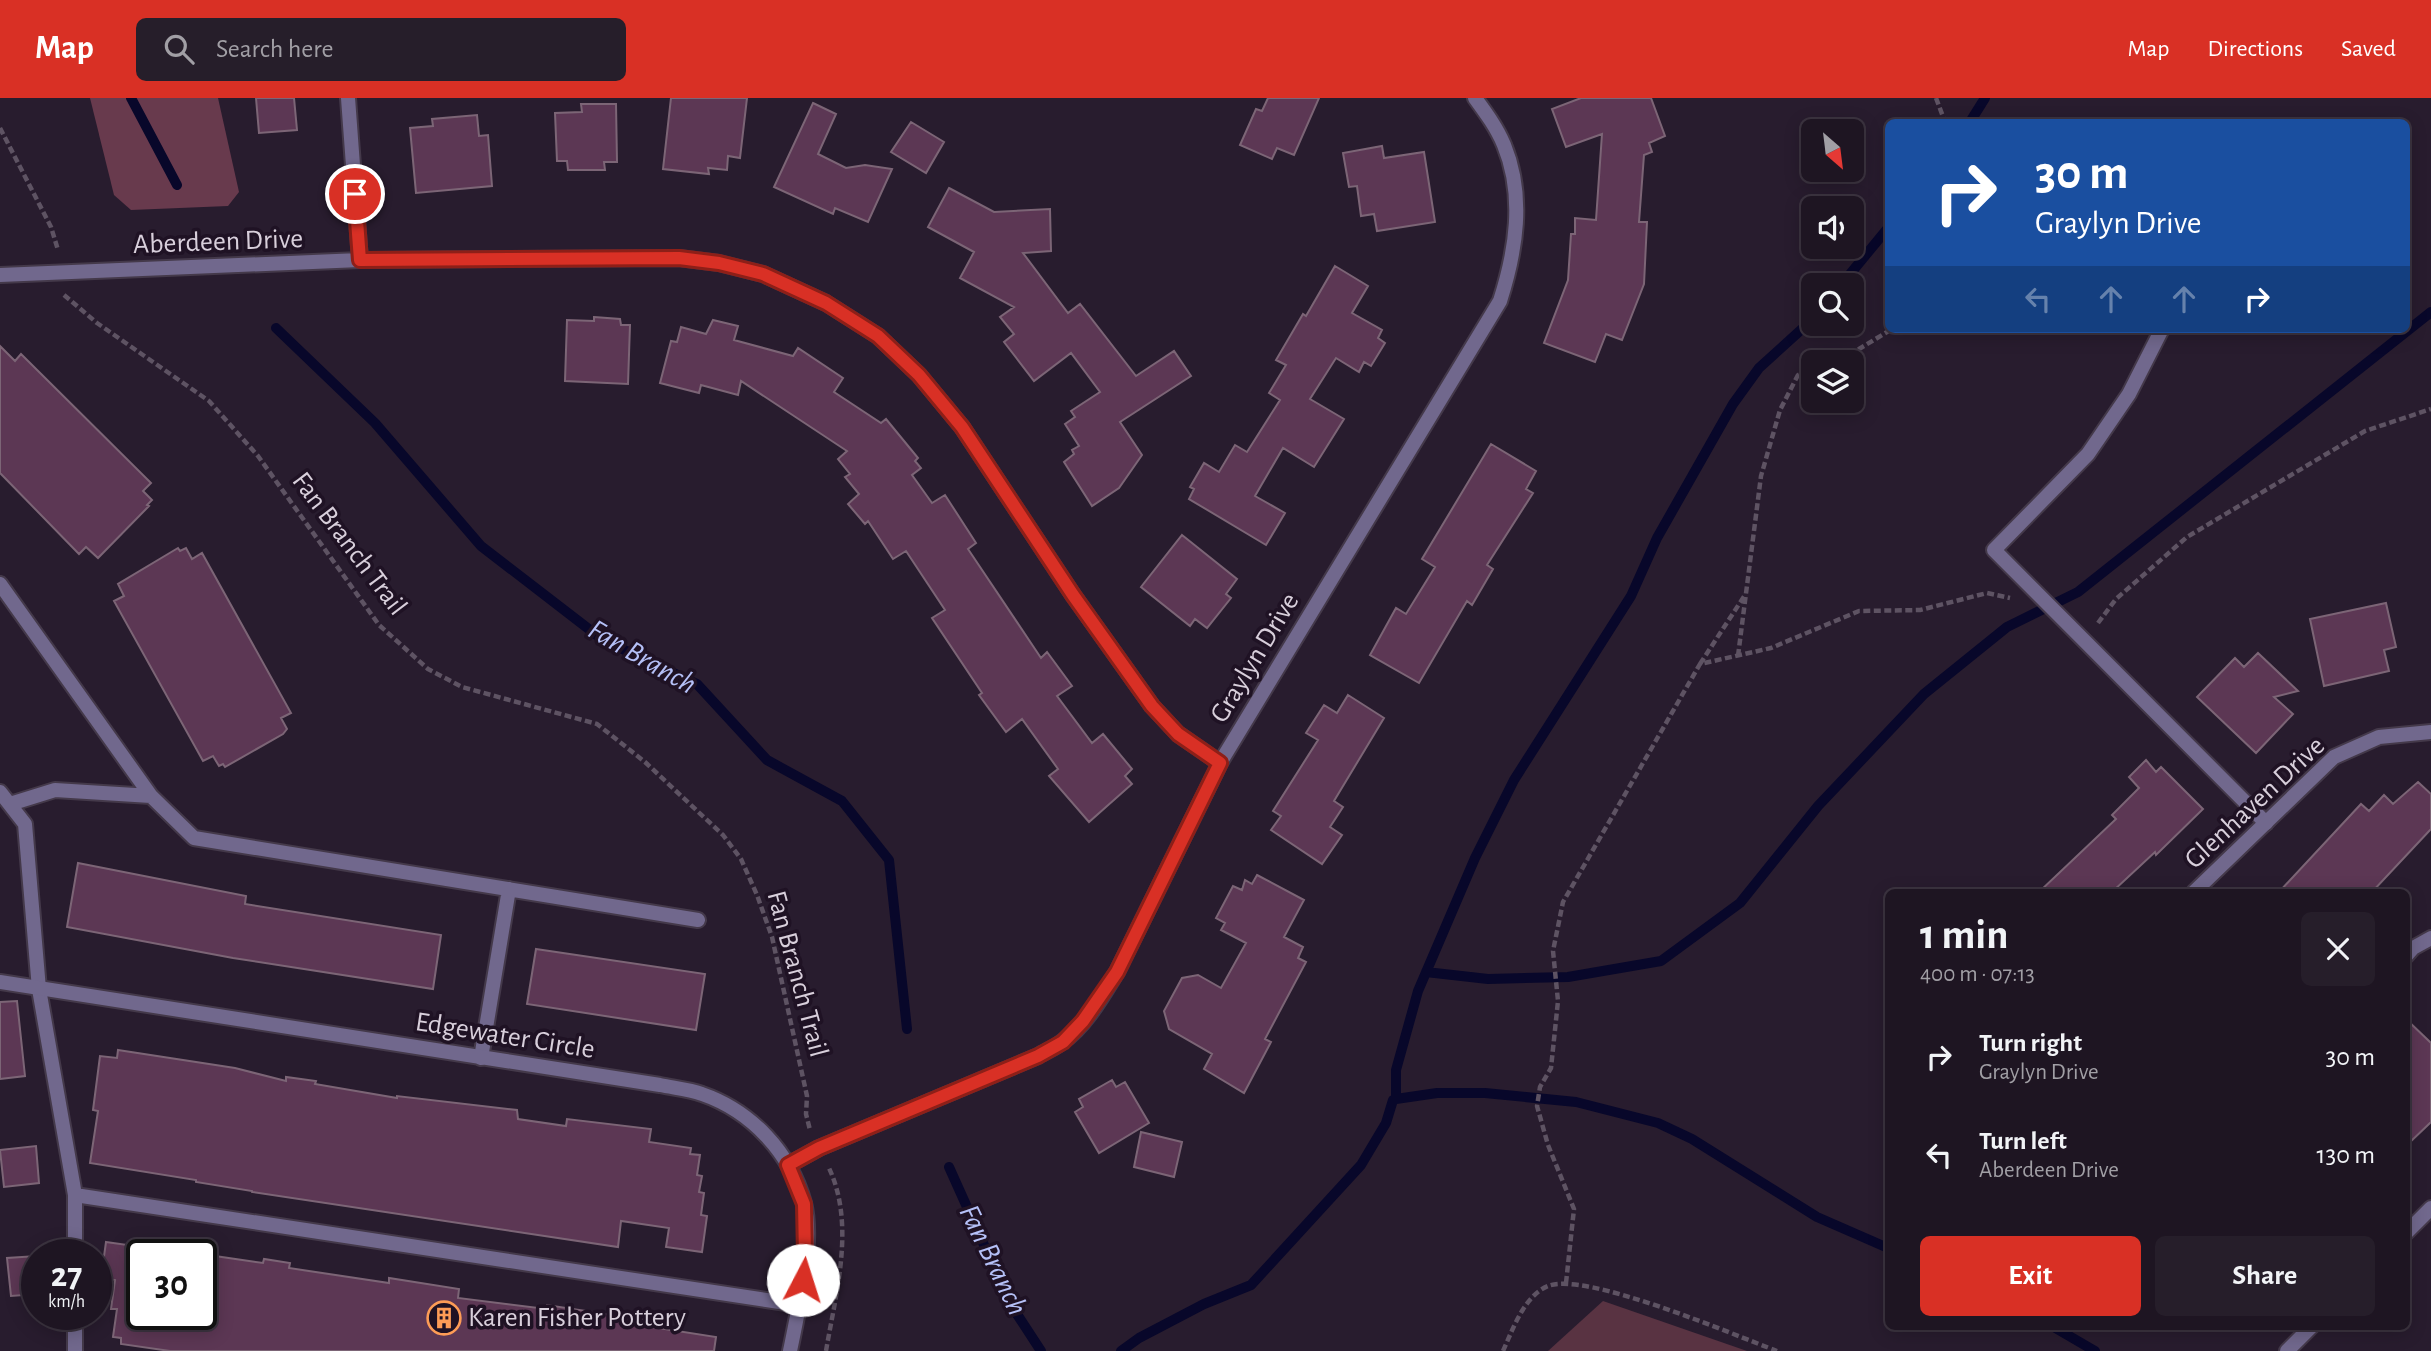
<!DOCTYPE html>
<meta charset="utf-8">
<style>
:root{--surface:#1e1522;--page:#261e2a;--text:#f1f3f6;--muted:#a19fa5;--line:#3c3440;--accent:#d93025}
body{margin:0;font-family:"Alegreya Sans",sans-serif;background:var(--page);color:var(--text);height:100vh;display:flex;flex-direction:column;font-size:26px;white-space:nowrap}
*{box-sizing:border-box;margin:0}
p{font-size:23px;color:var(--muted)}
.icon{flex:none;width:38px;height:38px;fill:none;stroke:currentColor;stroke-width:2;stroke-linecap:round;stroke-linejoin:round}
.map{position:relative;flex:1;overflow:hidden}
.details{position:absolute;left:1885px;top:791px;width:525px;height:441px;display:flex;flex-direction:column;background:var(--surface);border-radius:10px;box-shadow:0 4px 18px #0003,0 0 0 2px var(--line)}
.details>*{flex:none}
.top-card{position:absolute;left:1885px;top:21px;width:525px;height:214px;border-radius:10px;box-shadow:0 4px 18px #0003,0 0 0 2px var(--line);background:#1a4fa0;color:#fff;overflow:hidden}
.needle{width:46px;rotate:152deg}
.controls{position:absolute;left:1801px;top:21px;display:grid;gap:14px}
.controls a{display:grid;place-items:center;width:63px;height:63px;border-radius:10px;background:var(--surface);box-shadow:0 4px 18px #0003,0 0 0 2px var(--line);font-size:35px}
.speed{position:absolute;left:21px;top:1141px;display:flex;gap:14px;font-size:35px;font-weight:700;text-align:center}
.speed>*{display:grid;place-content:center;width:91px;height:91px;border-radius:50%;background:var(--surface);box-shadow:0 4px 18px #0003,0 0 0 2px var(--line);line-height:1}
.speed small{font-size:18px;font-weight:400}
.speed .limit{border:4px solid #111;border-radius:10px;background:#fff;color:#111}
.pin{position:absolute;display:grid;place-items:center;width:60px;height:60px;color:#fff;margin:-30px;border:4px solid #fff;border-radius:50%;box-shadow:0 2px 7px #0007}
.me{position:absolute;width:77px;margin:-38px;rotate:5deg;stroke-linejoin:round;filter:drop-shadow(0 0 5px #0008)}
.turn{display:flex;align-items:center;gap:24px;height:147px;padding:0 35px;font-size:32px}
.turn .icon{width:91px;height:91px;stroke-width:2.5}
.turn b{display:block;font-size:49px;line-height:60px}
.lanes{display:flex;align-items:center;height:66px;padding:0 35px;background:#0003;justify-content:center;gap:35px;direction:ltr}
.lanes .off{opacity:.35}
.round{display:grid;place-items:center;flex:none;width:74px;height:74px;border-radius:10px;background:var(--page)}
.head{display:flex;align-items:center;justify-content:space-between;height:119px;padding:0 35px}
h1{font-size:42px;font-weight:700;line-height:52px}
.action{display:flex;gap:14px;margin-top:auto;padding:14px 35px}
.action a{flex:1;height:80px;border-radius:10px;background:var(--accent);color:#fff;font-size:28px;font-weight:700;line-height:80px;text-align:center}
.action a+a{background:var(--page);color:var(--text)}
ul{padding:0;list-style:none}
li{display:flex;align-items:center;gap:21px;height:98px;padding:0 35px}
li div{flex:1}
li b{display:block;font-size:26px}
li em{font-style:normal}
header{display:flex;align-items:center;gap:42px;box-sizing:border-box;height:98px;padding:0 35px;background:var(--accent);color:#fff}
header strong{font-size:33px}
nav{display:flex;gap:38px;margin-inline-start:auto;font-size:24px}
.search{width:490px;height:63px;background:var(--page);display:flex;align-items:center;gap:18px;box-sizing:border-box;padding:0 24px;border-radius:10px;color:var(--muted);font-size:26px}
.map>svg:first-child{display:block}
</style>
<header>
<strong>Map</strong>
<div class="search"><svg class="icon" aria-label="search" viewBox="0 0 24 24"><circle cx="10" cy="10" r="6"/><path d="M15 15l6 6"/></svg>Search here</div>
<nav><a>Map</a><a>Directions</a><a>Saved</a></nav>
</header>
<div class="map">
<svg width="2431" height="1253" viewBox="0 0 2431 1253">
<rect width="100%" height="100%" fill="#281c2e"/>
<path fill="#593342" d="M1603 1203 1747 1253H1548Z"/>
<path fill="#683a4d" d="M90 0H218L239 94 228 108 131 112 114 97Z"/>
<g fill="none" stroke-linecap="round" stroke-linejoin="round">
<path stroke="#08072a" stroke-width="10" d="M131 0 177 87
M1970 24 1985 0
M1841 187 1888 130
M276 230 375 325 481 448 603 542 697 586 767 662 842 703 889 762 907 931
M1426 874 1488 881 1568 879 1661 863 1740 805 1818 708 1924 596 2007 529 2078 494 2431 214
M1396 1001 1437 995H1485L1576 1004 1658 1025 1692 1041 1817 1119 1888 1150
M949 1069 1011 1207 1041 1253
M2052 1228 2095 1253
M1121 1253 1139 1240 1204 1206 1251 1187 1361 1067 1386 1025 1393 1002 1396 1001V972L1418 893 1475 760 1514 682 1631 498 1657 440 1733 306 1759 270 1813 221"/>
</g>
<path fill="#5c3754" stroke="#7c6576" stroke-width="2" d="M256 0H294L297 32 259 35Z
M671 0H747L740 60 728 58 727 72 708 70 709 76 663 71Z
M1268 0H1319L1294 57 1277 50 1272 61 1240 47 1256 11 1262 13Z
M1581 0H1651L1665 38 1649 45 1652 54 1644 57 1639 124H1647L1644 186 1622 242 1606 236 1595 264 1544 245 1568 182 1571 136H1575V120L1596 122 1602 36 1566 49 1552 11Z
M813 5 836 16 818 56 846 70 865 67 892 71 868 124 835 110 833 116 774 89Z
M581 6H616L617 64H604L605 72H568L567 63H557L555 15 582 14Z
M477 17 479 38 488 37 492 88 416 95 410 30 433 28 432 21Z
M911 24 944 44 926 75 891 54Z
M1382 48 1384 60 1424 54 1435 124 1377 133 1374 116 1361 118 1357 88 1349 89 1343 55Z
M949 90 994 114 1050 111 1051 153 1023 155 1068 215 1080 206 1136 278 1174 253 1191 278 1120 324 1142 357 1119 390 1092 408 1064 364 1074 356 1072 352 1079 348 1065 326 1075 319 1071 313 1100 294 1071 255 1034 283 1004 244 1014 236 1000 219 1014 209 960 180 974 154 928 129Z
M1335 168 1368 188 1352 215 1382 232 1378 240 1385 245 1371 268 1364 264 1359 274 1336 260 1310 301 1344 321 1314 369 1283 350 1255 398 1285 415 1266 447 1189 401 1194 391 1190 389 1204 365 1219 374 1235 347 1247 354 1280 302 1269 295 1286 267 1276 262 1303 216 1306 218Z
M594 219 620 221 621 227H630L628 286 565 283 567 222 594 223Z
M713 222 738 228 734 242 793 258 798 250 843 280 834 294 881 325 886 321 918 360 915 363 921 370 912 377 932 405 945 397 976 445 968 451 1041 560 1047 554 1072 588 1057 598 1092 645 1103 636 1132 671 1125 678 1132 686 1089 724 1049 678 1058 671 1022 621 1006 634 979 597 982 595 932 520 945 512 906 453 893 461 868 423 865 426 848 406 859 396 845 379 850 376 838 361 847 353 741 283 738 297 701 287 699 295 660 285 671 243 677 244 681 229 706 236Z
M0 248 15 263 21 256 151 385 143 393 152 402 147 407 149 408 98 460 86 449 79 456 0 375Z
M1491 346 1536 373 1526 391 1533 395 1487 467 1493 471 1472 507 1467 503 1419 585 1370 557 1396 510 1406 516 1435 469 1422 461Z
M1182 437 1237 481 1226 496 1231 500 1207 530 1195 521 1190 528 1141 489Z
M178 450 180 453 186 450 192 461 202 455 291 615 281 620 287 631 283 636 225 669 223 666 219 668 213 658 203 663 114 503 124 498 118 486Z
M2386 505 2396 549 2384 552 2389 573 2324 588 2310 521Z
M2258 555 2298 593 2274 599 2293 616 2256 655 2197 599 2235 560 2244 569Z
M1348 597 1384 620 1334 703 1343 709 1330 729 1342 737 1322 766 1271 732 1281 718 1273 713 1318 642 1306 635 1324 607 1337 615Z
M2146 662 2156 674 2161 669 2203 711 2156 757 2155 754 2112 794H2039L2116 721 2112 717 2139 690 2129 679Z
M2418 684 2431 696V731L2372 794H2279L2361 706 2369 713 2384 697 2393 706Z
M78 765 246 798 245 806 441 837 433 891 233 860 67 829Z
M1257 777 1304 802 1284 839 1303 849 1298 860 1306 864 1265 941 1271 944 1244 995 1204 971 1212 956 1169 931 1164 913 1182 880 1198 877 1221 890 1246 845 1221 832 1225 825 1216 820 1233 788 1242 792 1245 782 1252 786Z
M536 851 705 876 696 932 527 906Z
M17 903 25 978 0 981V904Z
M2406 921 2431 945V1024L2406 1048Z
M118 952 235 970 286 983V979L316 983 315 986 397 1000V998L517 1012 518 1021 566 1028 567 1021 651 1031 649 1044 691 1050 690 1056 700 1057 697 1077 702 1078 699 1094 704 1095 701 1117 707 1118 702 1154 666 1149 669 1130 621 1123 618 1149 252 1094V1093L196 1084V1082L90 1065 98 1013 93 1012 100 958 117 960Z
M1112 982 1116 989 1125 984 1149 1025 1099 1055 1075 1014 1083 1009 1079 1001Z
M1141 1034 1182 1044 1174 1079 1134 1069Z
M36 1048 39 1085 4 1089 0 1052Z
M106 1144 142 1149V1216H201V1156L263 1165 264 1161 290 1165 289 1170 389 1185V1180L459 1191 458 1200 546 1211 547 1207 646 1222 645 1228 716 1239 714 1253H170L121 1246V1240L113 1239 117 1211H111L115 1182 101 1180Z
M37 1158V1196L11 1198 7 1160Z"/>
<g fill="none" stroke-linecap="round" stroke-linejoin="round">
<defs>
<path id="service" d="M2162 231 2129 296 2088 356 1994 452 2266 725
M0 486 151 698 194 740 698 822
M0 694 25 726 39 891 75 1097V1157
M10 706 55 692 151 698
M2406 858 2413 850 2431 840
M481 960 509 791
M75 1097 799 1207
M75 1253V1216"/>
<path id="minor" d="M348 0 360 162
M0 177 360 162 679 160 719 165 763 176 826 205 878 238 919 277 962 329 1073 497 1152 608 1178 636 1220 665
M2194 794 2334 659 2379 639 2431 634
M0 884 660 987C674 990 689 991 702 996 751 1013 790 1054 804 1105 814 1143 798 1214 790 1253
M788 1067 819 1050 1038 958C1046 953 1055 950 1062 944 1086 927 1102 898 1117 874L1220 665 1500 203C1516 153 1525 98 1504 47 1497 30 1486 15 1475 0
M2406 1135 2431 1110
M2287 1253 2312 1228"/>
</defs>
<use href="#service" stroke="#44394a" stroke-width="18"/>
<use href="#minor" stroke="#44394a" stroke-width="18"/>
<path stroke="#5e5363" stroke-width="4.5" stroke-dasharray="7 3.5" stroke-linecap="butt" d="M1936 0 1945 24
M0 30 51 129 58 152
M64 197 97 225 209 303 258 358 379 527 428 571 462 589 597 626 645 664 723 737 741 761 757 797 772 839 807 998 806 1016 810 1032
M1829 264 1859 251 1892 231
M2098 525 2116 501 2187 439 2365 333 2431 311
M1738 558 1761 378 1780 312 1798 277 1813 271
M1700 566 1745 497
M1566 1185 1574 1111 1548 1047 1537 1008 1540 989 1551 970 1558 903 1553 853 1563 804 1700 566 1771 550 1859 513 1920 512 1987 495 2010 500
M826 1253C836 1194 856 1125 828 1068
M1503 1253C1513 1231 1524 1198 1548 1188 1585 1173 1734 1237 1777 1253"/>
<use href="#service" stroke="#71688d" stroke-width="14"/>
<use href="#minor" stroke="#71688d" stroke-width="14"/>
</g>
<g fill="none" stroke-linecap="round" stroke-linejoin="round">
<defs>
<path id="route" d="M355 96 360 162 679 160 719 165 763 176 826 205 878 238 919 277 962 329 1073 497 1152 608 1178 636 1220 665 1117 874 1083 923 1063 944 1038 958 819 1050 788 1067 804 1106 805 1158 803 1182"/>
</defs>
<use href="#route" stroke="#8d1f18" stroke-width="18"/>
<use href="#route" stroke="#d93025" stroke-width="12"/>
</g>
<defs>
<symbol id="building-ring" viewBox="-11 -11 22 22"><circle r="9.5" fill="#1f1224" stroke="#fd9c56" stroke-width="1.5"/><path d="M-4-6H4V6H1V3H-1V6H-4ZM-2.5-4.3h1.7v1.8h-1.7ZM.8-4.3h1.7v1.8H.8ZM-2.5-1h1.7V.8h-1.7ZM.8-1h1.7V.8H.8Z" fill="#fd9c56"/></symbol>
</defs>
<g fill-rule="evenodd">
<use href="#building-ring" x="425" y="1201" width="38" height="38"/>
</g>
<g text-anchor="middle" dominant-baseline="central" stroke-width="7" stroke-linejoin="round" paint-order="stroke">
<g font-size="28" fill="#d8cfdb" stroke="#1f1224">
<text transform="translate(218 144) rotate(-2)">Aberdeen Drive</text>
<text transform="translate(349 446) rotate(53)">Fan Branch Trail</text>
<text transform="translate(1255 560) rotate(-59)">Graylyn Drive</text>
<text transform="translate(2255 705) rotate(-43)">Glenhaven Drive</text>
<text transform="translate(797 876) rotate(75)">Fan Branch Trail</text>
<text transform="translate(505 938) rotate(9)">Edgewater Circle</text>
</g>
<g font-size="28" fill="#d8cfdb" stroke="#1f1224" text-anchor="start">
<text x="468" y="1220">Karen Fisher Pottery</text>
</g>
<g font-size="30" font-style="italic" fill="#b5c0f7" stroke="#1f1224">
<text transform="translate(642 559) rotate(30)">Fan Branch</text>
<text transform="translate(993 1162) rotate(64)">Fan Branch</text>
</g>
</g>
</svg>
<div class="controls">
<a><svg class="needle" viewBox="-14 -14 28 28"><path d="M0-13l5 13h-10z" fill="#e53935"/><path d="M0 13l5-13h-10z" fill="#a19fa5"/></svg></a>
<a><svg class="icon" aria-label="sound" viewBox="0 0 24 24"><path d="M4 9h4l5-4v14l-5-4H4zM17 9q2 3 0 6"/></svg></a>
<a><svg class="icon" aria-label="search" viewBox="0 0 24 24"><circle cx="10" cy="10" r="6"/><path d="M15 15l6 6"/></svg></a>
<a><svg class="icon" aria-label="layers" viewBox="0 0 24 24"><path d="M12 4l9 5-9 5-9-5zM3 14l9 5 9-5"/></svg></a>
</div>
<div class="speed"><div>27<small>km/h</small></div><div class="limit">30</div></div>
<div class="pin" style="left:355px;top:96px;background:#d93025"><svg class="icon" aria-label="arrive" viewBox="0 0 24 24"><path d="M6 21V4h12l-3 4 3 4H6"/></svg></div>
<svg class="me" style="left:803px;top:1182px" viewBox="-20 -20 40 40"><circle r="19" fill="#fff"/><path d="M0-13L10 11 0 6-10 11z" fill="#d93025"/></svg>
<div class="top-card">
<div class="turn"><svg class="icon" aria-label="right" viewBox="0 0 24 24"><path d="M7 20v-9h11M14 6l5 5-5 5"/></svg><div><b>30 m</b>Graylyn Drive</div></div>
<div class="lanes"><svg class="icon off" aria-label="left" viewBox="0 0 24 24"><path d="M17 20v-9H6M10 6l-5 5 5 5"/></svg><svg class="icon off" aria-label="ahead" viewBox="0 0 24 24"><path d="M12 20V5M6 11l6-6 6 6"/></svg><svg class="icon off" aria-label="ahead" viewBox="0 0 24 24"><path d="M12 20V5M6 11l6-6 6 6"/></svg><svg class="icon" aria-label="right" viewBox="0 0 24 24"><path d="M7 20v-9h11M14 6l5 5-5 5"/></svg></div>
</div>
<section class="details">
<div class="head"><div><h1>1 min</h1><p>400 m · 07:13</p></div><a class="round"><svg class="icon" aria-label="close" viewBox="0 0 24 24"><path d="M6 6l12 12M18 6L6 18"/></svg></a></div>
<ul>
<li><svg class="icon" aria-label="right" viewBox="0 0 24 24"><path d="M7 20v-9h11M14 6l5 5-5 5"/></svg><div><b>Turn right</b><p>Graylyn Drive</p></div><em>30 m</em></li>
<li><svg class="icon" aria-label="left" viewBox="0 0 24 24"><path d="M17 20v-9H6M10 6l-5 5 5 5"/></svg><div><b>Turn left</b><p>Aberdeen Drive</p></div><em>130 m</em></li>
</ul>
<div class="action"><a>Exit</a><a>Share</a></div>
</section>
</div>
